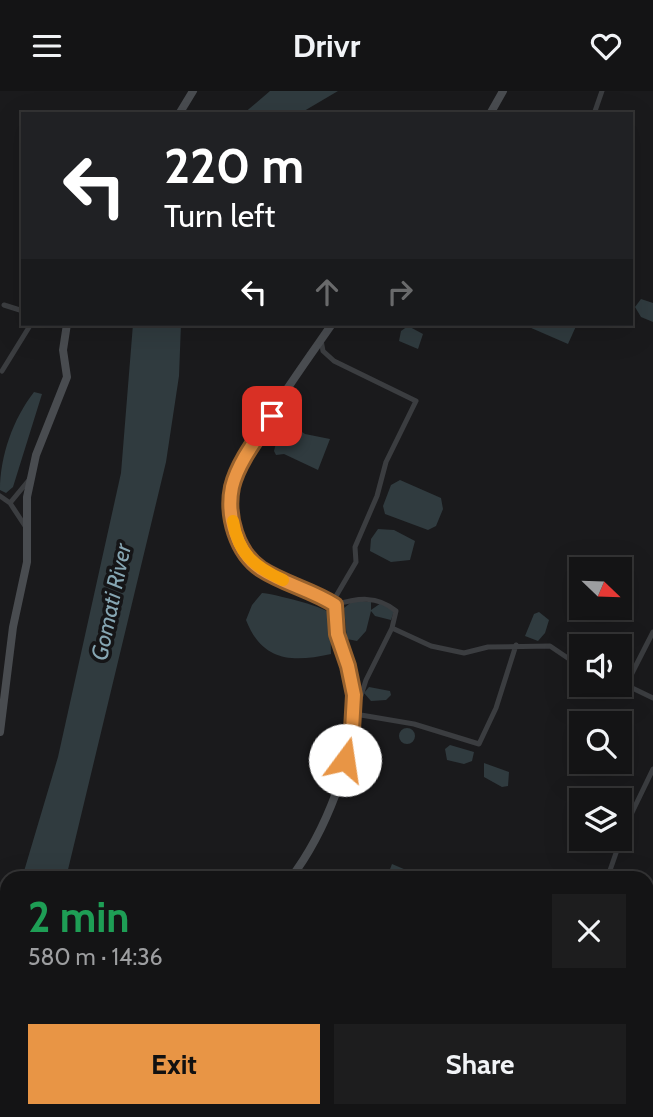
<!DOCTYPE html>
<meta charset="utf-8">
<style>
:root{--surface:#141415;--page:#1d1d1e;--text:#f1f3f6;--muted:#9d9ea0;--line:#333334;--accent:#e89545}
body{margin:0;font-family:Cabin,sans-serif;background:var(--page);color:var(--text);height:100vh;display:flex;flex-direction:column;font-size:26px;white-space:nowrap}
*{box-sizing:border-box;margin:0}
p{font-size:23px;color:var(--muted)}
.icon{flex:none;width:38px;height:38px;fill:none;stroke:currentColor;stroke-width:2;stroke-linecap:round;stroke-linejoin:round}
.map{position:relative;flex:1;overflow:hidden}
.sheet{position:absolute;left:0px;top:780px;width:654px;height:247px;display:flex;flex-direction:column;background:var(--surface);border-radius:21px 21px 0 0;box-shadow:0 7px 28px #0002,0 0 0 2px var(--line)}
.sheet>*{flex:none}
.banner{position:absolute;left:21px;top:21px;width:612px;height:214px;border-radius:0px;box-shadow:0 7px 28px #0002,0 0 0 2px var(--line);background:#202124;color:#fff;overflow:hidden}
.needle{width:46px;rotate:113deg}
.buttons{position:absolute;left:569px;top:466px;display:grid;gap:14px}
.buttons a{display:grid;place-items:center;width:63px;height:63px;border-radius:0px;background:var(--surface);box-shadow:0 7px 28px #0002,0 0 0 2px var(--line);font-size:35px}
.pin{position:absolute;display:grid;place-items:center;width:60px;height:60px;color:#fff;margin:-30px;border-radius:14px;box-shadow:0 4px 10px #0006}
.me{position:absolute;width:77px;margin:-38px;rotate:14deg;stroke-linejoin:round;filter:drop-shadow(0 0 5px #0008)}
.turn{display:flex;align-items:center;gap:24px;height:147px;padding:0 28px;font-size:32px}
.turn .icon{width:91px;height:91px;stroke-width:2.5}
.turn b{display:block;font-size:49px;line-height:60px}
.lanes{display:flex;align-items:center;height:66px;padding:0 28px;background:#0003;justify-content:center;gap:35px;direction:ltr}
.lanes .off{opacity:.35}
.round{display:grid;place-items:center;flex:none;width:74px;height:74px;border-radius:0px;background:var(--page)}
.overview{display:flex;align-items:center;justify-content:space-between;height:119px;padding:0 28px}
h1{font-size:42px;font-weight:700;line-height:52px;color:#1e9e55}
.action{display:flex;gap:14px;margin-top:auto;padding:14px 28px}
.action a{flex:1;height:80px;border-radius:0px;background:var(--accent);color:#111;font-size:28px;font-weight:700;line-height:80px;text-align:center}
.action a+a{background:var(--page);color:var(--text)}
header{display:flex;justify-content:space-between;align-items:center;height:91px;padding:0 28px;background:var(--surface);font-size:32px;font-weight:700}
.map>svg:first-child{display:block}
</style>
<header><svg class="icon" aria-label="menu" viewBox="0 0 24 24"><path d="M4 6h16M4 12h16M4 18h16"/></svg>Drivr<svg class="icon" aria-label="heart" viewBox="0 0 24 24"><path d="M12 20l-8-8c-3-5 5-10 8-4 3-6 11-1 8 4z"/></svg></header>
<div class="map">
<svg width="653" height="1026" viewBox="0 0 653 1026">
<rect width="100%" height="100%" fill="#1a1a1c"/>
<path fill="#303b3f" d="M270 0H338L299 23H243Z
M641 208 653 212V231L641 226 635 216Z
M133 233H181L179 285 166 371 66 787H22L58 666 121 382Z
M522 233H577L568 253Z
M408 235 423 243 418 258 399 250 401 240Z
M34 301 42 303 13 396 6 402 0 399C0 365 13 328 34 301Z
M296 337 305 343 330 348 318 379 284 363 276 364 274 360C277 347 282 339 296 337Z
M400 389 441 407 443 418 436 435 428 439 385 423 383 415 391 394Z
M378 438 394 439 415 450 410 469 391 471 370 460 371 448Z
M262 502C274 503 322 515 330 522L331 563C291 572 262 570 246 529L252 514Z
M354 509 371 511V519L381 512 394 520 391 529 375 525 371 520 366 540 357 550 347 548 344 517Z
M539 521 549 529 545 542 538 550 525 545 534 523Z
M369 596 390 600 391 604 386 609 371 610 364 602Z
M399 645a8 8 0 1 1 16 0a8 8 0 1 1-16 0Z
M450 654 474 661 472 670 464 673 447 669 445 658Z
M484 672 509 681 508 695 502 696 484 686Z
M392 773 418 784V787L387 786Z
M7 898V1020H21L18 1026H0V930Z"/>
<g fill="none" stroke-linecap="round" stroke-linejoin="round">
<path stroke="#3b3d40" stroke-width="5" d="M594 23 602 0
M4 214 23 220
M321 249 323 260 334 270 416 310 386 371 377 405 355 456 356 471 332 512
M2 280 31 233
M0 405 10 412 29 389
M10 412 27 438
M335 514C357 507 377 504 396 520L392 537
M653 541 626 594 653 607
M516 554 496 617 479 653 414 633 355 623 366 589 392 537 431 555 464 562 488 556 550 555 581 576
M607 788 625 736 653 678
M648 972 651 954
M648 1008 653 1010
M159 1020 168 1026
M526 1020 538 1026
M436 1026 440 1020
M636 1026 637 1020"/>
<path stroke="#494c50" stroke-width="8" d="M179 23 193 0
M490 23 503 0
M0 641 13 536 27 471V406L36 364 67 286 63 259 67 233
M290 788C324 744 357 664 354 608 353 584 340 563 337 541 335 532 337 523 335 514 310 497 263 489 246 465 233 448 229 419 232 398 237 365 310 265 332 233
M143 1026 150 1020"/>
</g>
<g fill="none" stroke-linecap="round" stroke-linejoin="round">
<defs>
<path id="route" d="M272 325C258 346 238 371 232 396 226 425 237 462 261 478 284 493 312 499 335 514L337 543 348 575 354 604 352 639 345 669"/>
</defs>
<use href="#route" stroke="#97612d" stroke-width="18"/>
<use href="#route" stroke="#e89545" stroke-width="12"/>
<path stroke="#f59e0b" stroke-width="12" d="M233 430C238 463 255 476 283 489"/>
</g>
<g text-anchor="middle" dominant-baseline="central" stroke-width="7" stroke-linejoin="round" paint-order="stroke">
<g font-size="23" font-style="italic" fill="#86a6b3" stroke="#151517">
<text transform="translate(111 511) rotate(-78)">Gomati River</text>
</g>
</g>
</svg>
<div class="buttons">
<a><svg class="needle" viewBox="-14 -14 28 28"><path d="M0-13l5 13h-10z" fill="#e53935"/><path d="M0 13l5-13h-10z" fill="#9d9ea0"/></svg></a>
<a><svg class="icon" aria-label="sound" viewBox="0 0 24 24"><path d="M4 9h4l5-4v14l-5-4H4zM17 9q2 3 0 6"/></svg></a>
<a><svg class="icon" aria-label="search" viewBox="0 0 24 24"><circle cx="10" cy="10" r="6"/><path d="M15 15l6 6"/></svg></a>
<a><svg class="icon" aria-label="layers" viewBox="0 0 24 24"><path d="M12 4l9 5-9 5-9-5zM3 14l9 5 9-5"/></svg></a>
</div>
<div class="pin" style="left:272px;top:325px;background:#d93025"><svg class="icon" aria-label="arrive" viewBox="0 0 24 24"><path d="M6 21V4h12l-3 4 3 4H6"/></svg></div>
<svg class="me" style="left:345px;top:669px" viewBox="-20 -20 40 40"><circle r="19" fill="#fff"/><path d="M0-13L10 11 0 6-10 11z" fill="#e89545"/></svg>
<div class="banner">
<div class="turn"><svg class="icon" aria-label="left" viewBox="0 0 24 24"><path d="M17 20v-9H6M10 6l-5 5 5 5"/></svg><div><b>220 m</b>Turn left</div></div>
<div class="lanes"><svg class="icon" aria-label="left" viewBox="0 0 24 24"><path d="M17 20v-9H6M10 6l-5 5 5 5"/></svg><svg class="icon off" aria-label="ahead" viewBox="0 0 24 24"><path d="M12 20V5M6 11l6-6 6 6"/></svg><svg class="icon off" aria-label="right" viewBox="0 0 24 24"><path d="M7 20v-9h11M14 6l5 5-5 5"/></svg></div>
</div>
<section class="sheet">
<div class="overview"><div><h1>2 min</h1><p>580 m · 14:36</p></div><a class="round"><svg class="icon" aria-label="close" viewBox="0 0 24 24"><path d="M6 6l12 12M18 6L6 18"/></svg></a></div>
<div class="action"><a>Exit</a><a>Share</a></div>
</section>
</div>
